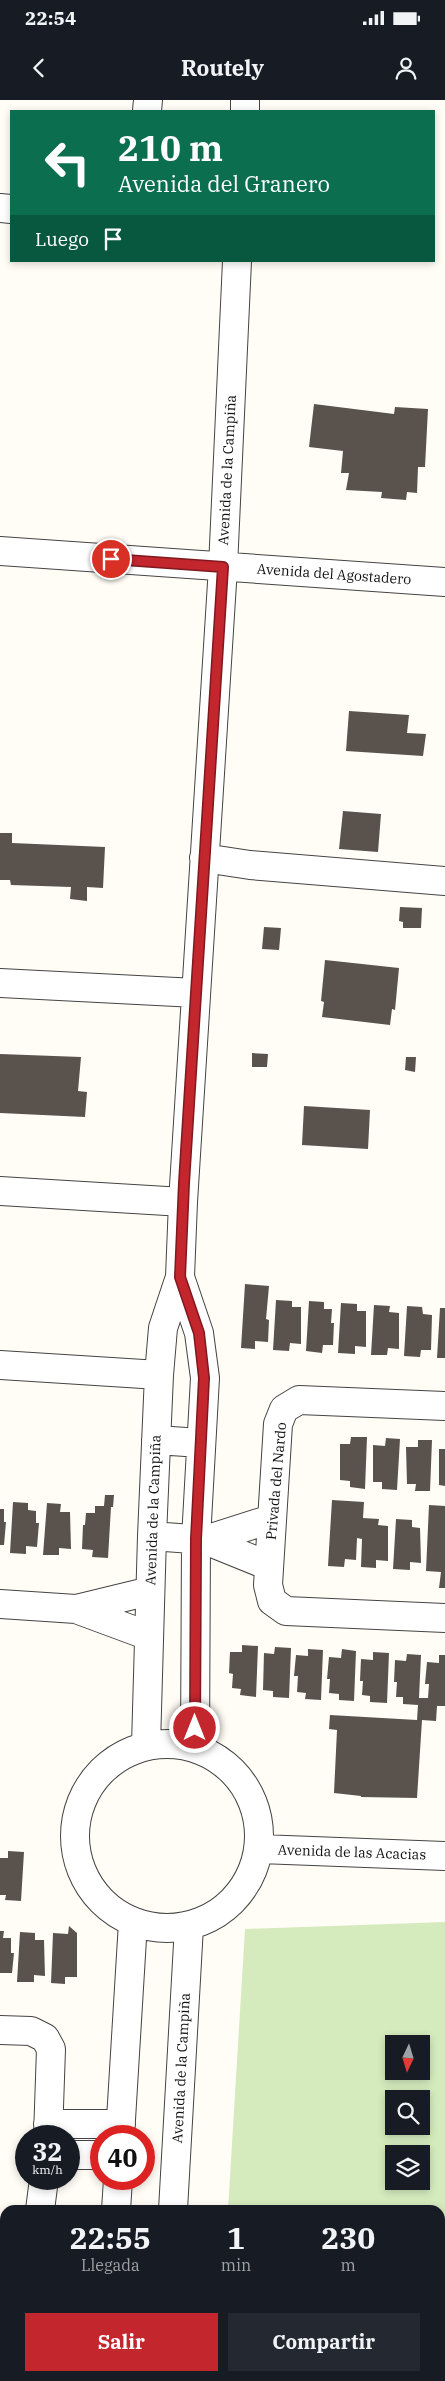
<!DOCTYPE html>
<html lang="es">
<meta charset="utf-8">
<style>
:root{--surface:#171b24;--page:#242831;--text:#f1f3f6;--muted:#9ea1a6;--accent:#c4262e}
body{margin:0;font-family:"IBM Plex Serif",serif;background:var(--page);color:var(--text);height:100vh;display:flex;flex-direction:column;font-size:19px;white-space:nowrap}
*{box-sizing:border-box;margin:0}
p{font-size:16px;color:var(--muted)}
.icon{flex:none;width:28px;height:28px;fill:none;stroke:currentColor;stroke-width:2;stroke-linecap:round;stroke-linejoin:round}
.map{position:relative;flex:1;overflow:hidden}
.panel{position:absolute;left:0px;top:2105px;width:445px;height:176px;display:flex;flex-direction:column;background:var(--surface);border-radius:15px 15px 0 0;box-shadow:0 2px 8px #0003}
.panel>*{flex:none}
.banner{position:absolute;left:10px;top:10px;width:425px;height:152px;border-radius:0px;box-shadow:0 2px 8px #0003;background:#0b6e4f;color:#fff;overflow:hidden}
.needle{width:32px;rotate:184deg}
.controls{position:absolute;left:385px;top:1935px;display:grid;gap:10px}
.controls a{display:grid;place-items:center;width:45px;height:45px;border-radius:0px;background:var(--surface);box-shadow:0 2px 8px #0003;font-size:25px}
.speed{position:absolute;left:15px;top:2025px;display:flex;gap:10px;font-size:25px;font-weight:700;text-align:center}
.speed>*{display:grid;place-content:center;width:65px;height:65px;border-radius:50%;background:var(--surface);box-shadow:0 2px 8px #0003;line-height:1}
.speed small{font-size:12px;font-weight:400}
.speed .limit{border:8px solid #d22;background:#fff;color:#111}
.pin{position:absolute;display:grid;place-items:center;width:42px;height:42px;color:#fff;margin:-21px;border:2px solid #fff;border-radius:50%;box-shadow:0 1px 5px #0007}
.me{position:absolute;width:55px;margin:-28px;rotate:0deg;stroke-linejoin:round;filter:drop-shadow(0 0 4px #0008)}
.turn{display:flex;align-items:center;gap:18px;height:105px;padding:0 25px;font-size:22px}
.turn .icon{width:65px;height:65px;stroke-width:2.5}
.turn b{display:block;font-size:35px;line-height:42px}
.then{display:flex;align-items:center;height:48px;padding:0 25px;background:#0003;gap:10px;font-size:19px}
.eta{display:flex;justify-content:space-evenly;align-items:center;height:85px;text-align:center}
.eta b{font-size:30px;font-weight:700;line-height:35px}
.button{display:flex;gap:10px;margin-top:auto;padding:10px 25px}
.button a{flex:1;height:58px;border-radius:0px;background:var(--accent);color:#fff;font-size:20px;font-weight:700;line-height:58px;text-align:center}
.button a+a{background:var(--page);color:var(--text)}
.status{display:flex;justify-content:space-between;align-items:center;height:35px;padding:0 25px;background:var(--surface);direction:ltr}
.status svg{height:14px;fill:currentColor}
header{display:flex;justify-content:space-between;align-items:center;height:65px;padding:0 25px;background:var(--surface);font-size:22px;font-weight:700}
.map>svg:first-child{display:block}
</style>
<div class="status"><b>22:54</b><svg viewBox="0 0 49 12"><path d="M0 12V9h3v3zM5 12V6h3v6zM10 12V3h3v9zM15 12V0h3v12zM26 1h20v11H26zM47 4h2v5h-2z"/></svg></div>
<header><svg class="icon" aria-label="back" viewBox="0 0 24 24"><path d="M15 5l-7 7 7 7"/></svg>Routely<svg class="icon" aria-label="person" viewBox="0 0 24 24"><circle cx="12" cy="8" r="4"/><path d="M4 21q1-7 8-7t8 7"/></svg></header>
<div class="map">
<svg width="445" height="2281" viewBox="0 0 445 2281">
<rect width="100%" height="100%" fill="#fffdf5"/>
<path fill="#d5ebbd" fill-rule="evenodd" d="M445 1822V2272H440V2110H228L245 1829ZM394 1944H421V1971H394ZM394 1999H421V2026H394ZM394 2054H421V2081H394Z"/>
<path fill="#5a524d" d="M314 304 394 314 395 307 428 309 425 367H418L417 393 407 392 406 400 381 398 382 392 346 390 349 373H341L343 351 309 347Z
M349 611 409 615 407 633 426 634 423 656 346 651Z
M343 711 381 714 378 752 339 749Z
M0 733H12V743L105 747 103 788 87 787V801L70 799 71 787 11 785 10 780H0Z
M400 807 422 808 421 828H403V822L399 821Z
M264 827 281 828 279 850 262 849Z
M325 860 399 868 395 910 392 909 390 925 322 917 324 902 321 901Z
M252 953 268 954 267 967H252Z
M0 954 81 957 78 991 87 992 85 1017 0 1013Z
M406 957H416L415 972 405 970Z
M304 1006 370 1010 368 1049 302 1045Z
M245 1184 269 1186 266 1219 269 1220 268 1242 255 1241V1249L241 1248Z
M276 1200 292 1201V1207H301V1244L290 1243 289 1251 273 1250Z
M309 1201 324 1202V1209H332L331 1223H334L333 1245H323L322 1253 306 1251Z
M341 1203 357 1204V1211H366V1247L355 1246V1254L338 1253Z
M374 1205 390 1206 389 1212 399 1213V1249L388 1248 387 1255H371Z
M407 1206 422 1207 423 1214 432 1215 431 1250H421L420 1257 404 1256Z
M440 1208H445V1258H437Z
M351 1337H367L365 1389 350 1387V1381L340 1380V1344H350Z
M386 1338 400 1339 397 1390 382 1389V1382H373V1345L385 1346Z
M418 1340H432L430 1391H415L416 1384H407L406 1347H418Z
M439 1349H445V1386L439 1385Z
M105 1395H114L113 1407H111L108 1458 92 1457 93 1450 82 1449 83 1425H85L86 1413H95V1406H104Z
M332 1400 364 1402 363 1418 379 1419 378 1425 388 1426V1461L376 1460V1468L361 1467 362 1439 357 1438 356 1460 345 1459 344 1467 328 1466Z
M13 1402 28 1403V1410L36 1411V1423H39L37 1447 26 1446V1454L10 1453Z
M47 1403 61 1404 60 1412H70L71 1449 59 1448V1455H43Z
M429 1405 445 1406V1488H439L441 1472 426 1471Z
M0 1409H4V1422H6L4 1445H0Z
M396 1419 412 1420V1427L420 1428 421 1463 410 1462V1470L393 1469Z
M242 1545 258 1546 256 1597 240 1595 241 1589 232 1588 233 1574 229 1573 230 1552H242Z
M275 1547 291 1548 289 1598 273 1597V1591L263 1590 264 1553 274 1554Z
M308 1549 323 1550 321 1600 305 1599 306 1593 297 1592 298 1576H294L296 1555 308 1556Z
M342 1549 356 1551 354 1601 339 1600V1594L329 1593 330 1579H327L329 1557 341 1558Z
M373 1552 389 1553 387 1603 370 1602V1596L362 1595 363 1581H360L361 1559 373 1560Z
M407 1554 421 1555 419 1598H428L429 1584H425L427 1562 439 1563V1555H445V1606H437L436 1621 422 1620 417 1698 361 1697V1696L334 1693 337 1630 329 1629 330 1615 417 1620 418 1605 403 1604V1597H396L397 1582H394L395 1560 406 1561Z
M8 1751 24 1752 21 1801 5 1800 6 1795H0V1758H8Z
M69 1826 77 1833V1877H65V1884L51 1883 53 1833 68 1834Z
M0 1831H4L3 1838H11V1853H14L12 1873H0Z
M20 1832 35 1833V1840H44L45 1876 34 1875V1882H17Z
M4 2187H5V2206H2Z"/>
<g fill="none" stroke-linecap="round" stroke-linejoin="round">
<defs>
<path id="minor" d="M147 11 148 0
M245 11V0
M0 108 11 109
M0 451 445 482
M204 758 250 765 445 781
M0 883 196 893
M0 1091 183 1102
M180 1177 199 1233 205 1278 196 1439 195 1647
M0 1265 159 1275
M445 1306 299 1300 284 1309 278 1324 268 1485 272 1501 286 1511 445 1518
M156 1340 201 1343
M152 1436 205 1440 271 1419
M205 1440 269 1466
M0 1504 76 1509 150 1491
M76 1509 149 1536
M75 1736a92 92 0 1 1 184 0a92 92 0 1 1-184 0Z
M146 1645 152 1436 159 1275 163 1228 180 1177 183 1102 223 467 237 161
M260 1749 445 1756
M0 1930 31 1931 45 1938 51 1949 48 2036
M48 2024H121
M120 2036 133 1822
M69 2055H101
M40 2110 44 2079
M116 2110 118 2079
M173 2110 189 1826
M0 2140H5
M106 2281V2276
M163 2281V2276"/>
</defs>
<use href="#minor" stroke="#444" stroke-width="30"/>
<use href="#minor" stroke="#fff" stroke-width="28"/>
</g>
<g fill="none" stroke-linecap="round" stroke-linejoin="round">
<defs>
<path id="route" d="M111 459 223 467 184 1083 180 1177 199 1233 204 1278 196 1439 195 1628"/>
</defs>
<use href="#route" stroke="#7f191e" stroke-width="12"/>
<use href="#route" stroke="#c4262e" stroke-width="9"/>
</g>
<g text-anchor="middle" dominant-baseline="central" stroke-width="5" stroke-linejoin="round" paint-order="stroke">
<g font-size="14" fill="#111" stroke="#fff">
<text transform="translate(227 370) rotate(-87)">Avenida de la Campiña</text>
<text transform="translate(334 474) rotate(4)">Avenida del Agostadero</text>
<text transform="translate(276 1381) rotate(-85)">Privada del Nardo</text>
<text transform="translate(153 1410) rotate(-88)">Avenida de la Campiña</text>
<text transform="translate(352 1752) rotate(2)">Avenida de las Acacias</text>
<text transform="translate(181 1968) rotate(-87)">Avenida de la Campiña</text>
</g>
</g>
</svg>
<div class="controls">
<a><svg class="needle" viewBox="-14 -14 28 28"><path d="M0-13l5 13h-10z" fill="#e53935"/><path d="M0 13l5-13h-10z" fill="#9ea1a6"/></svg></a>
<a><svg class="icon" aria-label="search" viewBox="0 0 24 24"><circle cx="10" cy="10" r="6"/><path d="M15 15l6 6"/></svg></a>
<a><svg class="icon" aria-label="layers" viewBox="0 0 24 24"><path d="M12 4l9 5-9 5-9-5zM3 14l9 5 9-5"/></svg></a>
</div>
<div class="speed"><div>32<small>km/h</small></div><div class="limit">40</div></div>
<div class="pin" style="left:111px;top:459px;background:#d93025"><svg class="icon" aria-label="arrive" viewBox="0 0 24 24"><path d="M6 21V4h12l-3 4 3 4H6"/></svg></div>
<svg class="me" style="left:195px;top:1628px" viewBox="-20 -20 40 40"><circle r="17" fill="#c4262e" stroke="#fff" stroke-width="3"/><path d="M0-11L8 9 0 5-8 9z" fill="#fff"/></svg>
<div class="banner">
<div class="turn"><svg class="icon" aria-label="left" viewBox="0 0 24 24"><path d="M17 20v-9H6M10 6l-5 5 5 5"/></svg><div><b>210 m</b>Avenida del Granero</div></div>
<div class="then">Luego<svg class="icon" aria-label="arrive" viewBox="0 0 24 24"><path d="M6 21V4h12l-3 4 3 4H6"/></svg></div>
</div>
<section class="panel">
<div class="eta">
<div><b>22:55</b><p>Llegada</p></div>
<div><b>1</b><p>min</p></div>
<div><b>230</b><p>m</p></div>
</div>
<div class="button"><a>Salir</a><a>Compartir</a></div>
</section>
</div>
